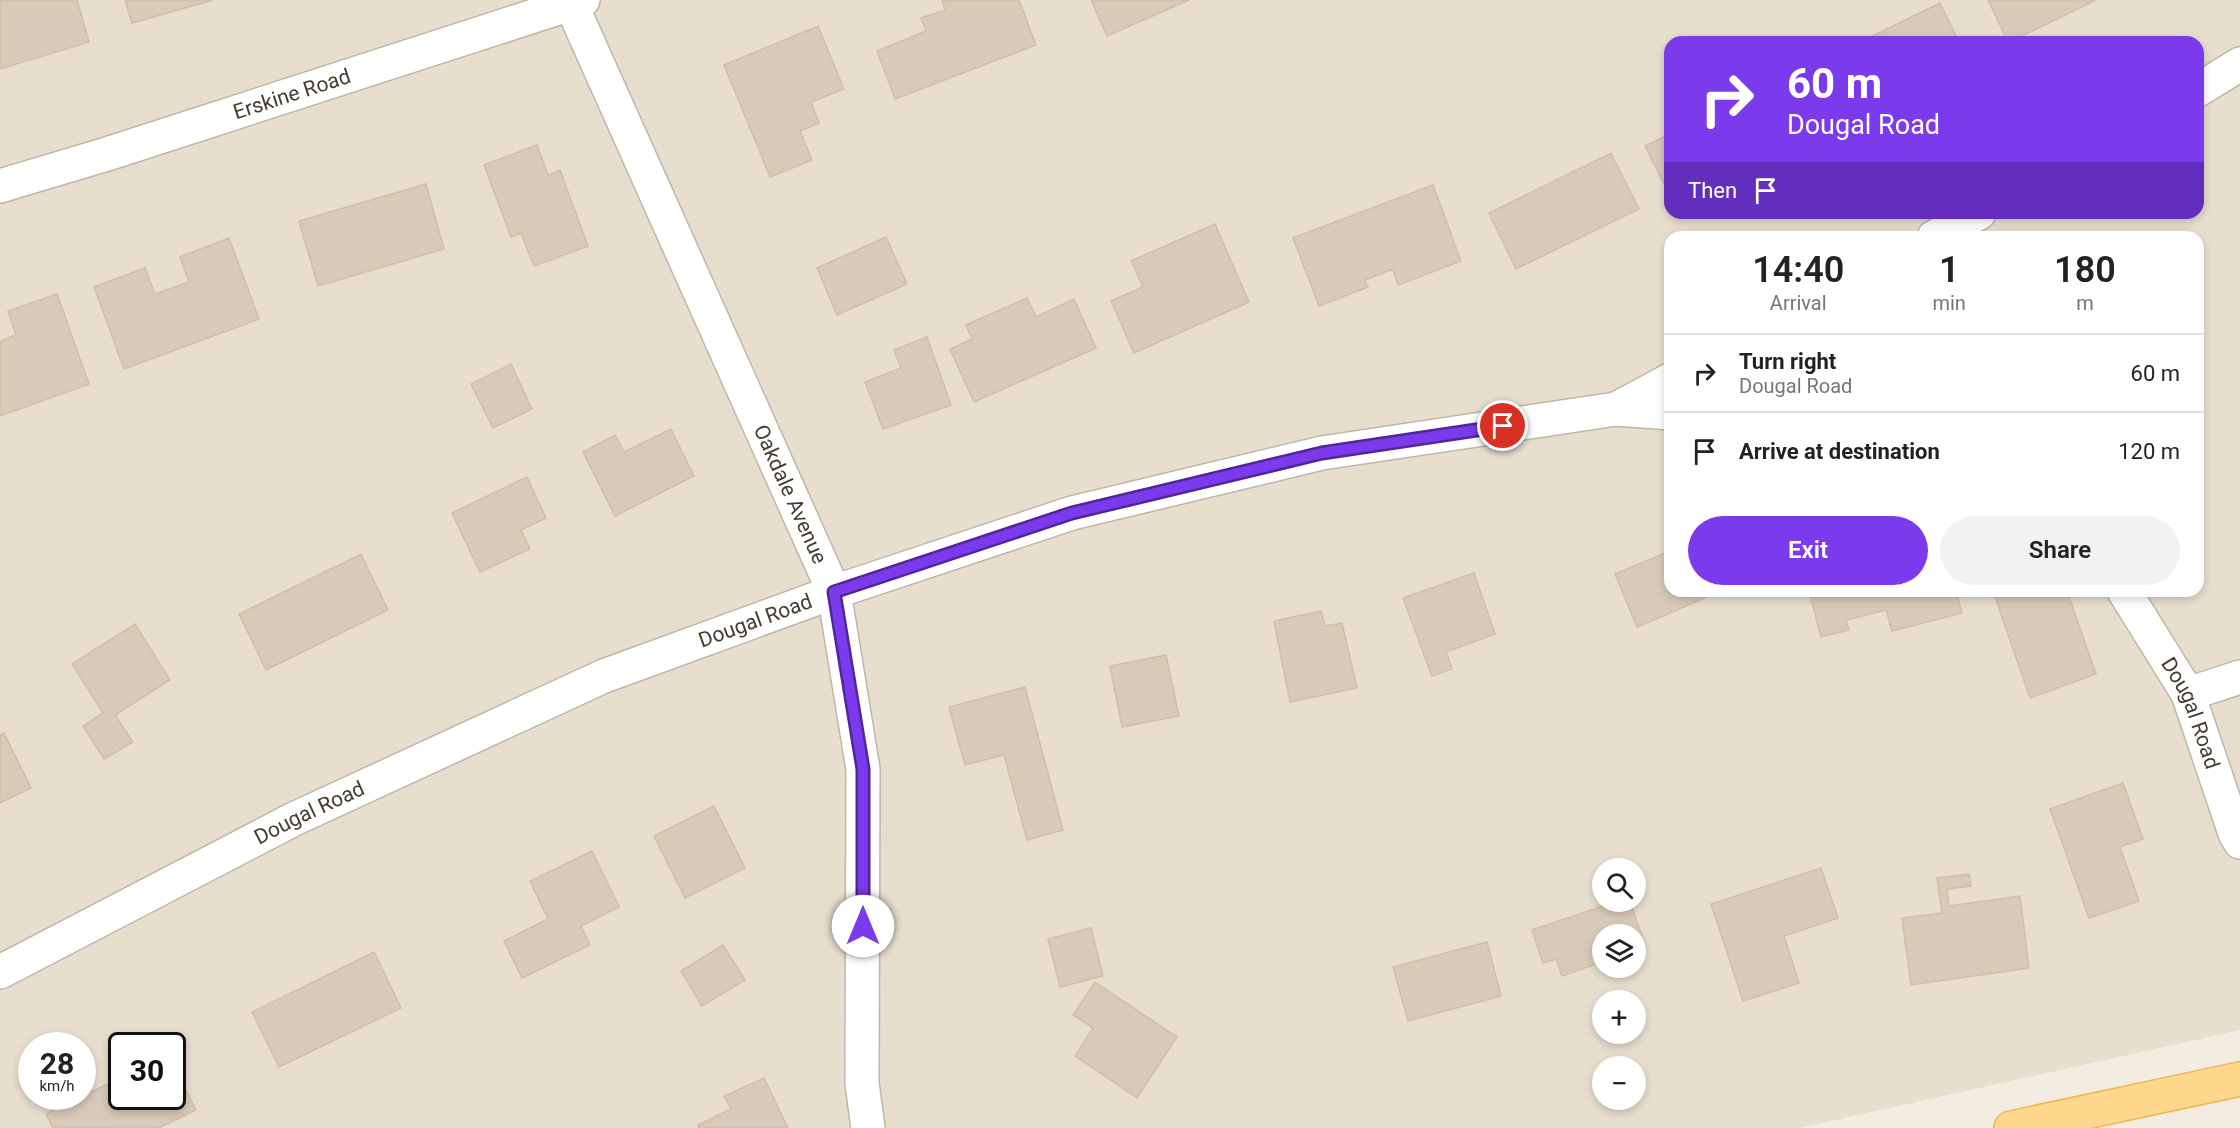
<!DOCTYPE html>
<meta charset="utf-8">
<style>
:root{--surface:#fff;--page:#f2f2f2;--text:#222;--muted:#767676;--line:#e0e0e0;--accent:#7c3aed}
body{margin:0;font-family:Roboto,sans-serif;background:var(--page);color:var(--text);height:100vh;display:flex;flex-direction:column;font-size:22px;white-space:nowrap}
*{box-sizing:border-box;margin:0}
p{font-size:20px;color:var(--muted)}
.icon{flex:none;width:33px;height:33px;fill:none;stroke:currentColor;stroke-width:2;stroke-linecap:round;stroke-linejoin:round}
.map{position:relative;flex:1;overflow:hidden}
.details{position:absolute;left:1664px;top:231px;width:540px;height:366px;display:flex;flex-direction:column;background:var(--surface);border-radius:18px;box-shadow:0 3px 9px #0003}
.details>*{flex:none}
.hud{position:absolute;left:1664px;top:36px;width:540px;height:183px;border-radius:18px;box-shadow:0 3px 9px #0003;background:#7c3aed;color:#fff;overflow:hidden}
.controls{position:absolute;left:1592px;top:858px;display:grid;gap:12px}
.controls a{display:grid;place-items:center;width:54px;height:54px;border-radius:50%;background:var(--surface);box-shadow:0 3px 9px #0003;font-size:30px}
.speed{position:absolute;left:18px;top:1032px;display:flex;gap:12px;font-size:30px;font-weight:700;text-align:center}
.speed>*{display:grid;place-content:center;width:78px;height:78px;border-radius:50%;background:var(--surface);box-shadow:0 3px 9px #0003;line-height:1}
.speed small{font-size:15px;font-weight:400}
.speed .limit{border:3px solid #111;border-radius:9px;background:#fff;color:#111}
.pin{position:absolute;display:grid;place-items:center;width:51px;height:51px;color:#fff;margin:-26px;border:3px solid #fff;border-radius:50%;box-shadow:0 2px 6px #0007}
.me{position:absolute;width:66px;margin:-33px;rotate:0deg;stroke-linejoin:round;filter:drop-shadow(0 0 4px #0008)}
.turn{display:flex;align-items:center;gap:21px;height:126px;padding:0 24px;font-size:27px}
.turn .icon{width:78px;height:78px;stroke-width:2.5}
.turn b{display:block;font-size:42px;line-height:51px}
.then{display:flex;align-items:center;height:57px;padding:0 24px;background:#0003;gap:12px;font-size:22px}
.eta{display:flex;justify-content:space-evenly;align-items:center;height:102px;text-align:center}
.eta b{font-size:36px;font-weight:600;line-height:42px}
.action{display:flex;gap:12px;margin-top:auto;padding:12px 24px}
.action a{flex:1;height:69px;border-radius:36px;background:var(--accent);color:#fff;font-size:24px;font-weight:600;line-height:69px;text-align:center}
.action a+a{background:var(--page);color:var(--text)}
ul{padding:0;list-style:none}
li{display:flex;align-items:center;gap:18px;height:78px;padding:0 24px;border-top:2px solid var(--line)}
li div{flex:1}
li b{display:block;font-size:22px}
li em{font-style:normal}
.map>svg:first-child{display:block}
</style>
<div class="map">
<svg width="2240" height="1128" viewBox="0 0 2240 1128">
<rect width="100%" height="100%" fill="#f3ece1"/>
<path fill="#e7dece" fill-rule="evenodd" d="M0 0H2240V1030L1799 1128H0ZM1670 42H2198V213H1670ZM1670 237H2198V591H1670ZM1602 868H1635V902H1602ZM1602 934H1635V968H1602ZM1602 1000H1635V1034H1602ZM32 1046H82V1096H32ZM122 1046H172V1096H122ZM1602 1066H1635V1100H1602Z"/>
<path fill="#d8cab8" stroke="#d1bea8" stroke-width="1.5" d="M0 0H77L89 42 0 69Z
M125 0H213L132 23Z
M942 0H1019L1036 45 895 99 877 51 926 31 921 18 945 10Z
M1091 0H1189L1107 36Z
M1988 0H2096L2010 42H2008Z
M1940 3 1959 42H1860Z
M818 26 844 89 811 102 819 123 800 131 812 160 770 177 724 65Z
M1670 134V196L1645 146Z
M537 145 548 175 560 170 588 246 534 266 521 233 511 237 484 165Z
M1611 153 1639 209 1516 269 1489 213Z
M426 184 444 249 318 286 299 221Z
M1433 185 1461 261 1398 285 1393 269 1365 280 1368 287 1319 306 1293 238Z
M1215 224 1249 302 1134 353 1111 301 1143 287 1131 261Z
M886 237 907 284 837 315 817 268Z
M229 238 259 319 124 369 94 287 145 268 155 294 189 282 180 257Z
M57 294 89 384 0 416V341L16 335 8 311Z
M1027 298 1036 317 1074 299 1096 348 974 402 950 349 972 339 966 325Z
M927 337 951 405 883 429 865 382 901 368 894 350Z
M511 364 532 409 493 428 471 384Z
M671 429 694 476 615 516 583 452 615 435 624 452Z
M527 477 546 518 521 530 530 549 480 572 452 513Z
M1670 551V591H1702L1705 598 1637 627 1615 574Z
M361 554 388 610 266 670 239 614Z
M1474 573 1495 634 1446 652 1452 669 1432 676 1403 598Z
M1809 591H1956L1962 613 1892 631 1886 610 1846 620 1849 630 1821 637Z
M1993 591H2067L2096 674 2030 698Z
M1321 611 1325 626 1342 623 1357 688 1290 702 1274 621Z
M135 624 170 680 115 715 133 742 104 759 83 726 103 713 72 664Z
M1166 655 1179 716 1122 727 1110 666Z
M1025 687 1063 830 1027 840 1004 755 965 765 949 707Z
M4 733 31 788 0 803V735Z
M2123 783 2143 839 2120 847 2139 901 2089 918 2050 809Z
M714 806 745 868 685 898 654 836Z
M592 851 619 907 581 926 590 945 522 978 504 941 548 919 530 881Z
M1821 868 1838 918 1784 936 1799 983 1743 1001 1711 904Z
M1969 874 1971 886 1947 889 1949 906 2020 896 2029 968 1911 985 1902 918 1942 913 1937 878Z
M1615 902H1630L1646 947 1635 951V934H1602V962L1562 976 1556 959 1543 963 1532 930Z
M1091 928 1103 976 1060 987 1048 939Z
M1487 942 1501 996 1408 1021 1393 967Z
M723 945 745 980 702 1006 681 971Z
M374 952 401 1008 279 1067 252 1012Z
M1095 982 1177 1037 1137 1098 1075 1056 1093 1028 1073 1015Z
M172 1063 196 1110 159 1128H53L46 1114 122 1077V1096H172Z
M764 1078 788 1128H699L698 1125 731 1109 724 1096Z"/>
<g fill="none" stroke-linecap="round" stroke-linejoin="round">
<defs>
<g id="street">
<path id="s1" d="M571 4 834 592 863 769 862 1083 868 1128"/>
<path d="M2198 90 2240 64"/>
<path id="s2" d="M0 186 107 154 583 0"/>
<path d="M1934 237 1979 213"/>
<path d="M1616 409 1670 380"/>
<path id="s3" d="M2124 591 2188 694 2235 833 2240 842"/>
<path d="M2188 694 2240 677"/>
<path id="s4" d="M0 972 294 819 604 676 834 592 1072 513 1322 453 1616 409 1670 413"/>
</g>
<path id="primary" d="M2011 1128 2240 1079"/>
</defs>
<use href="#street" stroke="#c1b6a6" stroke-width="36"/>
<use href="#primary" stroke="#efb652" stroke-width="36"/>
<use href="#street" stroke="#fff" stroke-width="33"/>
<use href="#primary" stroke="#ffd78d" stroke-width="33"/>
</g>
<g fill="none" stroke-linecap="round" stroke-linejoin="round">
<defs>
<path id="route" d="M863 926V769L834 592 1072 513 1322 453 1503 426"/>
</defs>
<use href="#route" stroke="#51269a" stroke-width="15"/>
<use href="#route" stroke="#7c3aed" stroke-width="10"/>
</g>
<g text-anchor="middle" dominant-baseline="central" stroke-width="4.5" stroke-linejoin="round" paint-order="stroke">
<g font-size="21" fill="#443c31" stroke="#fff">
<text stroke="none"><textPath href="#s2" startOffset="306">Erskine Road</textPath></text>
<text stroke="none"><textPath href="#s1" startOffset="537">Oakdale Avenue</textPath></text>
<text stroke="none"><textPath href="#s4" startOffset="834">Dougal Road</textPath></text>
<text stroke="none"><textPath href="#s3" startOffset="140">Dougal Road</textPath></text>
<text stroke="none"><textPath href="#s4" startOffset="348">Dougal Road</textPath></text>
</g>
</g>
</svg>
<div class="controls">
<a><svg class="icon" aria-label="search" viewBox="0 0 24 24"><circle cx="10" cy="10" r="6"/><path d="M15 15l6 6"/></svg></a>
<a><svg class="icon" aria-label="layers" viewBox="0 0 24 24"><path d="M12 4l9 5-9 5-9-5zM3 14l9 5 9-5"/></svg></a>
<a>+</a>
<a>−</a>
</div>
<div class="speed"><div>28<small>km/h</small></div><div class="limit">30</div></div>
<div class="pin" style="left:1503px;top:426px;background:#d93025"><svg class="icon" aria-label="arrive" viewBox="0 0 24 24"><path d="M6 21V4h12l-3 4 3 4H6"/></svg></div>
<svg class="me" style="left:863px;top:926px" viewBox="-20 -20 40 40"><circle r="19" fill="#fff"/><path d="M0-13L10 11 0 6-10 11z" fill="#7c3aed"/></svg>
<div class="hud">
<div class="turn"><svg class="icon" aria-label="right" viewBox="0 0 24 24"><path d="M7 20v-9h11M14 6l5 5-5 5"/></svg><div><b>60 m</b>Dougal Road</div></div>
<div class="then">Then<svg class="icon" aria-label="arrive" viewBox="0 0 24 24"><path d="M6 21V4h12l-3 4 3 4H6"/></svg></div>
</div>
<section class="details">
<div class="eta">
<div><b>14:40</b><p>Arrival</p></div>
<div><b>1</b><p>min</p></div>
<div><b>180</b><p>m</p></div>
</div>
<ul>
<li><svg class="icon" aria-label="right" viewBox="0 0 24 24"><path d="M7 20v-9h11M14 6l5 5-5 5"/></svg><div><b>Turn right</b><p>Dougal Road</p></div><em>60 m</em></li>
<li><svg class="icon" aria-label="arrive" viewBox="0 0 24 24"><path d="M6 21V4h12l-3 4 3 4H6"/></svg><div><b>Arrive at destination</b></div><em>120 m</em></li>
</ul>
<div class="action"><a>Exit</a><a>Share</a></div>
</section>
</div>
